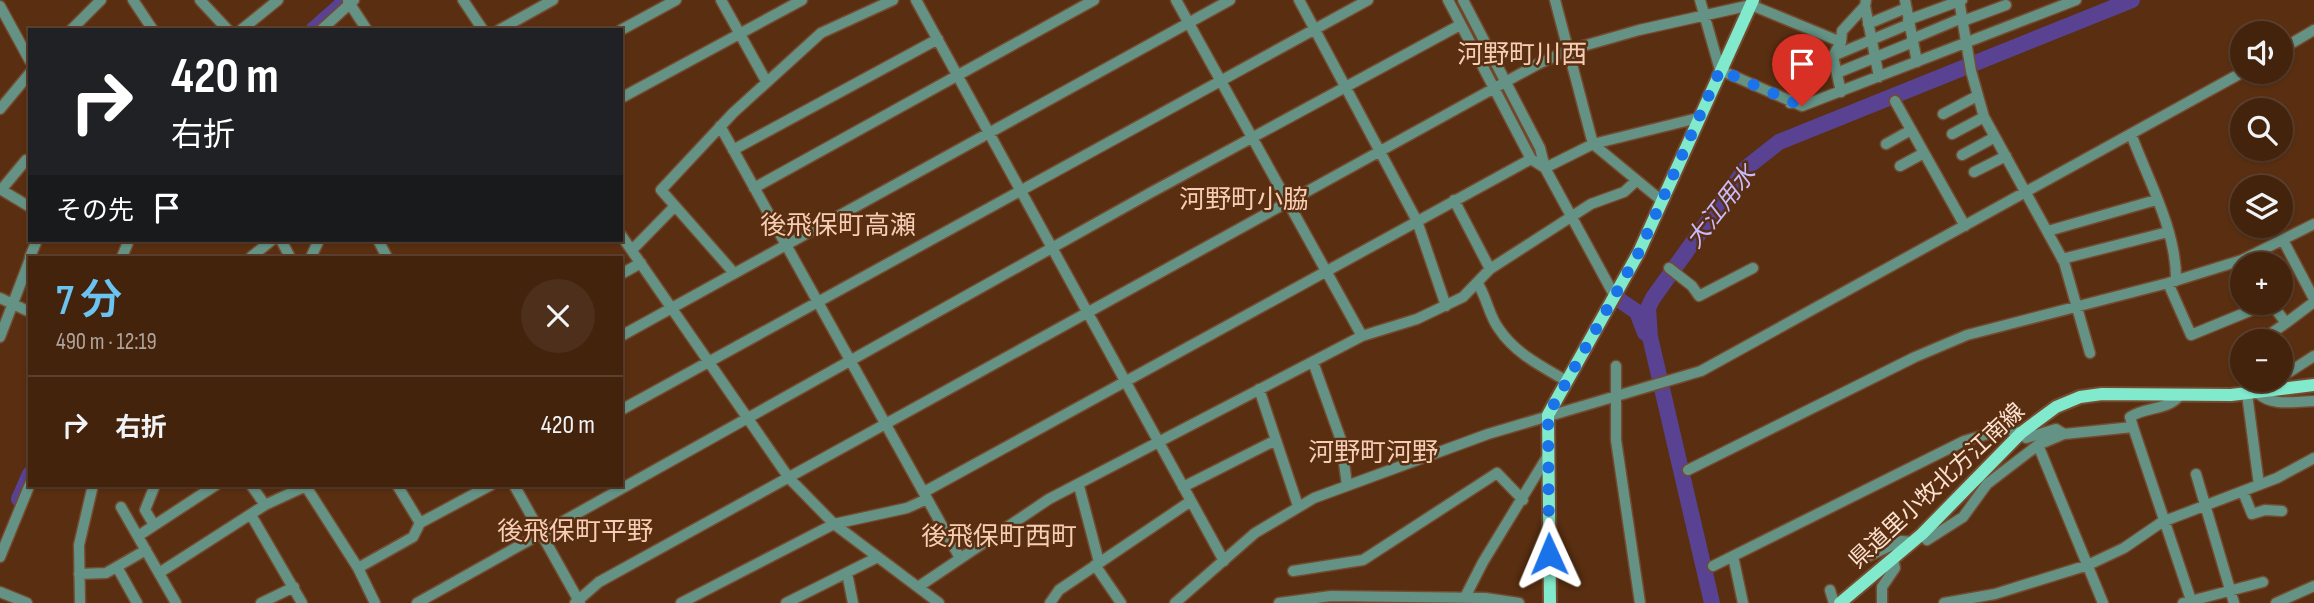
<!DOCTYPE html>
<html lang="ja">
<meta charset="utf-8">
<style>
:root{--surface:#44230d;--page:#4e2f1b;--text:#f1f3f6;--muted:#afa49d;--line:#5c402e;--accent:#6ac3f1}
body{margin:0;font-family:"Sofia Sans Condensed","Noto Sans JP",sans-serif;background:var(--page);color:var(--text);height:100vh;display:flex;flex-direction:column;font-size:26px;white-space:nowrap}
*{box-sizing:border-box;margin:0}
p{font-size:23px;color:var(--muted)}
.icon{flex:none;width:38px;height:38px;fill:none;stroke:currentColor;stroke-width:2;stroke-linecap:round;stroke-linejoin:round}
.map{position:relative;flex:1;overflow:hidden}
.panel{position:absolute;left:28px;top:256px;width:595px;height:231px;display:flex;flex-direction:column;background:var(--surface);border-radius:0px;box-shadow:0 2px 5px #0004,0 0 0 2px var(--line)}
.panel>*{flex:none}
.hud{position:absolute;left:28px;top:28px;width:595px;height:214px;border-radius:0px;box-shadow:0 2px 5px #0004,0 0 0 2px var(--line);background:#202124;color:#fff;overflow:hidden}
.tools{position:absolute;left:2230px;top:21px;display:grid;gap:14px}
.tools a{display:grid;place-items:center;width:63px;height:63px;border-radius:50%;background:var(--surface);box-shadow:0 2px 5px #0004,0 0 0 2px var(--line);font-size:35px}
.pin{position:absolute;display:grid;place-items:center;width:60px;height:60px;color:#fff;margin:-72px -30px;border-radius:50% 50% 50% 0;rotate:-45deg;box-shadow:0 0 7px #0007}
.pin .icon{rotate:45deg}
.me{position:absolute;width:77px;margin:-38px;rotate:359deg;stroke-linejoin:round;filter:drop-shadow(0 0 5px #0008)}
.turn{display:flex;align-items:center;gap:24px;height:147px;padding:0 28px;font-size:32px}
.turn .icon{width:91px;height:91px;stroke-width:2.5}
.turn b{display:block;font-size:49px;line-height:60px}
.then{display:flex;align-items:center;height:66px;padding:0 28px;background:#0003;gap:14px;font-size:26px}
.round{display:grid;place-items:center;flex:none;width:74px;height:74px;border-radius:37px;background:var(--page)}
.summary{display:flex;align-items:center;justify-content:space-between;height:119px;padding:0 28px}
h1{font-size:42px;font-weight:600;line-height:52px;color:var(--accent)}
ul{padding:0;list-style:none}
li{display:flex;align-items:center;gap:21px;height:98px;padding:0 28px;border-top:2px solid var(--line)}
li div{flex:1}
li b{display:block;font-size:26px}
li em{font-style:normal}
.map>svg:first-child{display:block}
</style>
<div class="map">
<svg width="2314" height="603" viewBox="0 0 2314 603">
<rect width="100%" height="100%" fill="#5a2f11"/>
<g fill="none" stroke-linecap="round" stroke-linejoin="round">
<path stroke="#584291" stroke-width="16" d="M313 30 347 0
M1618 299 1637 312 1645 333
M19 499 30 474
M1712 603 1650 337 1648 308 1653 298 1746 168 1779 142 2132 0"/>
<defs>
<path id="minor" d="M133 0 153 30
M200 0 228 30
M463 0 483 30
M721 0 766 81
M916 0 1224 561
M1176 0 1362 336
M1299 0 1417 221 1446 306
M1448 0 1531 159 1545 168
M1463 0 1540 148 1545 168 1613 293
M1555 0 1593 144 1662 201
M1700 0 1720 70 1802 106 2076 0
M1905 0 1917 62
M1959 0 1971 71 1984 117 2064 262 2090 353
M348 1 367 30
M0 6 30 61
M1865 6 1879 77
M1908 20 1962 0
M1963 21 2006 5
M1868 24 1906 8
M71 30 101 0
M241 30 278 0
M321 30 354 0
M499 30 553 0
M621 30 676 0
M1912 39 1962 18
M2280 50 2314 30
M1837 73 1913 42
M1841 92 1833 56 1909 24
M621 98 802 0
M1895 101 1965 226
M1790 103 1833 56 1841 42 1842 31 1865 6 1866 0
M0 109 30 73
M1943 114 1977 96
M720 126 960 558
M1952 134 1984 117
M2131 134C2148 180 2177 231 2176 281
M1886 144 1911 130
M733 150 938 39
M1962 155 1995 137
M1900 166 1924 153
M1545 168 1593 144 1698 118
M1974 172 2006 156
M754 188 1094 0
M0 189 30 207
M1 190 26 160
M1454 200 1490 269
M2048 231 2156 200
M621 235 789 478 834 524 939 603
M281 240 290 257
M378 240 387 257
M2283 240 2314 299
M632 250 675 206
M30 257 37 240
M122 257 129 240
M251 257 272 240
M311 257 319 240
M2062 259 2168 232
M2242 260 2314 224
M1669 268 1692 286 1699 296 1753 268
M734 273 661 190 733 113 821 33 893 0
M621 274 641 263
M2168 283 2191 335 2269 303
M1478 284C1487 298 1489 316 1499 329 1515 353 1541 366 1565 380
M0 298 30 312
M2271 303 2286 323 2314 302
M621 336 1230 0
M0 337 30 259
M2260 341 2286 323
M2237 352 2242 350
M1313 362 1341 440 1347 485
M1616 366V440L1640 603
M2280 378 2314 356
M2276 380 2266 384 2259 394C2273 407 2296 401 2314 401
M1259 389 1298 506
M2247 394 2259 485
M621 410 1368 0
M2133 427 2130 417C2146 406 2168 411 2180 395
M2064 434 2038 445 2103 603
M1688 470 1915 357 1967 335 2168 283 2242 260 2245 264
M2196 474 2234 603
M251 485 265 505
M305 485 358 568 375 603
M397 485 420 523
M514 485 580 603
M1079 486 1099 562
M1183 487 1276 440
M924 492 1531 159
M2243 492 2252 514 2265 510 2282 511
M121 507 176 603
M251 515 302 603
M154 525 145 510 155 485
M1922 534 1927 540 1963 517 1987 484 2038 445
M138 536 216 485
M1733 556 1743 603
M0 557 30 484
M1858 561 1901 541 1913 542
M1095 565 1121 603
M1713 566 1964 441 2005 429 2021 433 2026 438 2056 429 2064 434 2133 427 2192 603
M117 567 137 603
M358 568 413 537 420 523 491 485
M1293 571 1363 560 1497 473 1523 500
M159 573 265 505 306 486
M847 573 853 603
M79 574 106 573 146 550
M918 587 1049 499 1362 336 1417 319 1463 297 1490 269 1591 204 1624 192 1636 181
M1830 590 1834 603
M0 592 27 603
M80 603 79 545 93 485
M261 603 294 587
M417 603 1150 193 1460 25
M575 603 599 582 1538 64 1569 50 1639 30 1751 5 1841 42
M681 603 834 524 907 508 927 499
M786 603 878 557
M1050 603 1059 590 1191 501
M1175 603 1255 533 1314 498 1488 434 1701 371 2243 72
M1279 603 1331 596 1485 598 1519 603
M1462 603 1483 562 1547 457
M1882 603V587L1895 568 1893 559
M1944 603 1995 594 2088 565 2124 548 2162 522 2277 478 2314 458
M2183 603 2263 582
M2276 603 2314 586"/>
<path id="major" d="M1550 603 1548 415 1639 252 1753 0
M1840 603 1922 534 2021 433 2056 407 2080 397 2102 394 2231 395 2314 385"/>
</defs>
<use href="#minor" stroke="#744b30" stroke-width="13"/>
<use href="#major" stroke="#744b30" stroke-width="16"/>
<use href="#minor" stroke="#649385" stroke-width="10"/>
<use href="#major" stroke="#82eacc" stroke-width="12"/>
</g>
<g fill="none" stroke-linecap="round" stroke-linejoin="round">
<path stroke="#1a73e8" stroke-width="12" stroke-dasharray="0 21.6" d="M1549 554 1548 415 1639 252 1720 70 1802 106"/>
</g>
<g text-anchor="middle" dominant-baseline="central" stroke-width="5" stroke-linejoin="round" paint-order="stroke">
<g font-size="23" fill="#fce1d0" stroke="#5a2f11">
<text transform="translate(1937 486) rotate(-43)">県道里小牧北方江南線</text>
</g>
<g font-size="24" font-style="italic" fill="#c7bafd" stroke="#5a2f11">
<text transform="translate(1721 207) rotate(-52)">大江用水</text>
</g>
<g font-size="26" fill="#f6cdb5" stroke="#5a2f11">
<text x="1522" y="55">河野町川西</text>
<text x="1244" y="200">河野町小脇</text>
<text x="838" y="226">後飛保町高瀬</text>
<text x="1373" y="453">河野町河野</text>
<text x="575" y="532">後飛保町平野</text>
<text x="999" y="537">後飛保町西町</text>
</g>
</g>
</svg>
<div class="tools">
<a><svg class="icon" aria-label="sound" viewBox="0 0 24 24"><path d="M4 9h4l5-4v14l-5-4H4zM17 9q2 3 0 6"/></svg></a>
<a><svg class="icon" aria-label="search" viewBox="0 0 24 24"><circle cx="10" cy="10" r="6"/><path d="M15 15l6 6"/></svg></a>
<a><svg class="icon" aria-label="layers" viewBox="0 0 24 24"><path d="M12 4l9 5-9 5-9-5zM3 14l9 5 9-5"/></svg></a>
<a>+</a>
<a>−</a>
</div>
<div class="pin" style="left:1802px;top:106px;background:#d93025"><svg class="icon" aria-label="arrive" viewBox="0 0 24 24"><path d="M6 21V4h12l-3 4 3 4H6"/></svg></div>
<svg class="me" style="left:1549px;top:554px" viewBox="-20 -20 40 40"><path d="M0-17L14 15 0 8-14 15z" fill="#1a73e8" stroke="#fff" stroke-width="4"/></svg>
<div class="hud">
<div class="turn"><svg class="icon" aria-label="right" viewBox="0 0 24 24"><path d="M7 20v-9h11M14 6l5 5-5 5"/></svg><div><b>420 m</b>右折</div></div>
<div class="then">その先<svg class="icon" aria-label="arrive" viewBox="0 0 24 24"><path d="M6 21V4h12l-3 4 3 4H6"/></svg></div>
</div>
<section class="panel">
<div class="summary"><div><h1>7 分</h1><p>490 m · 12:19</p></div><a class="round"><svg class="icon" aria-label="close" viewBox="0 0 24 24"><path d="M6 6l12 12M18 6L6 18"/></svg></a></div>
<ul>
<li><svg class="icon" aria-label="right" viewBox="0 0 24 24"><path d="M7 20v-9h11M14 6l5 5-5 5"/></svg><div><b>右折</b></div><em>420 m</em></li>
</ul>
</section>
</div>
